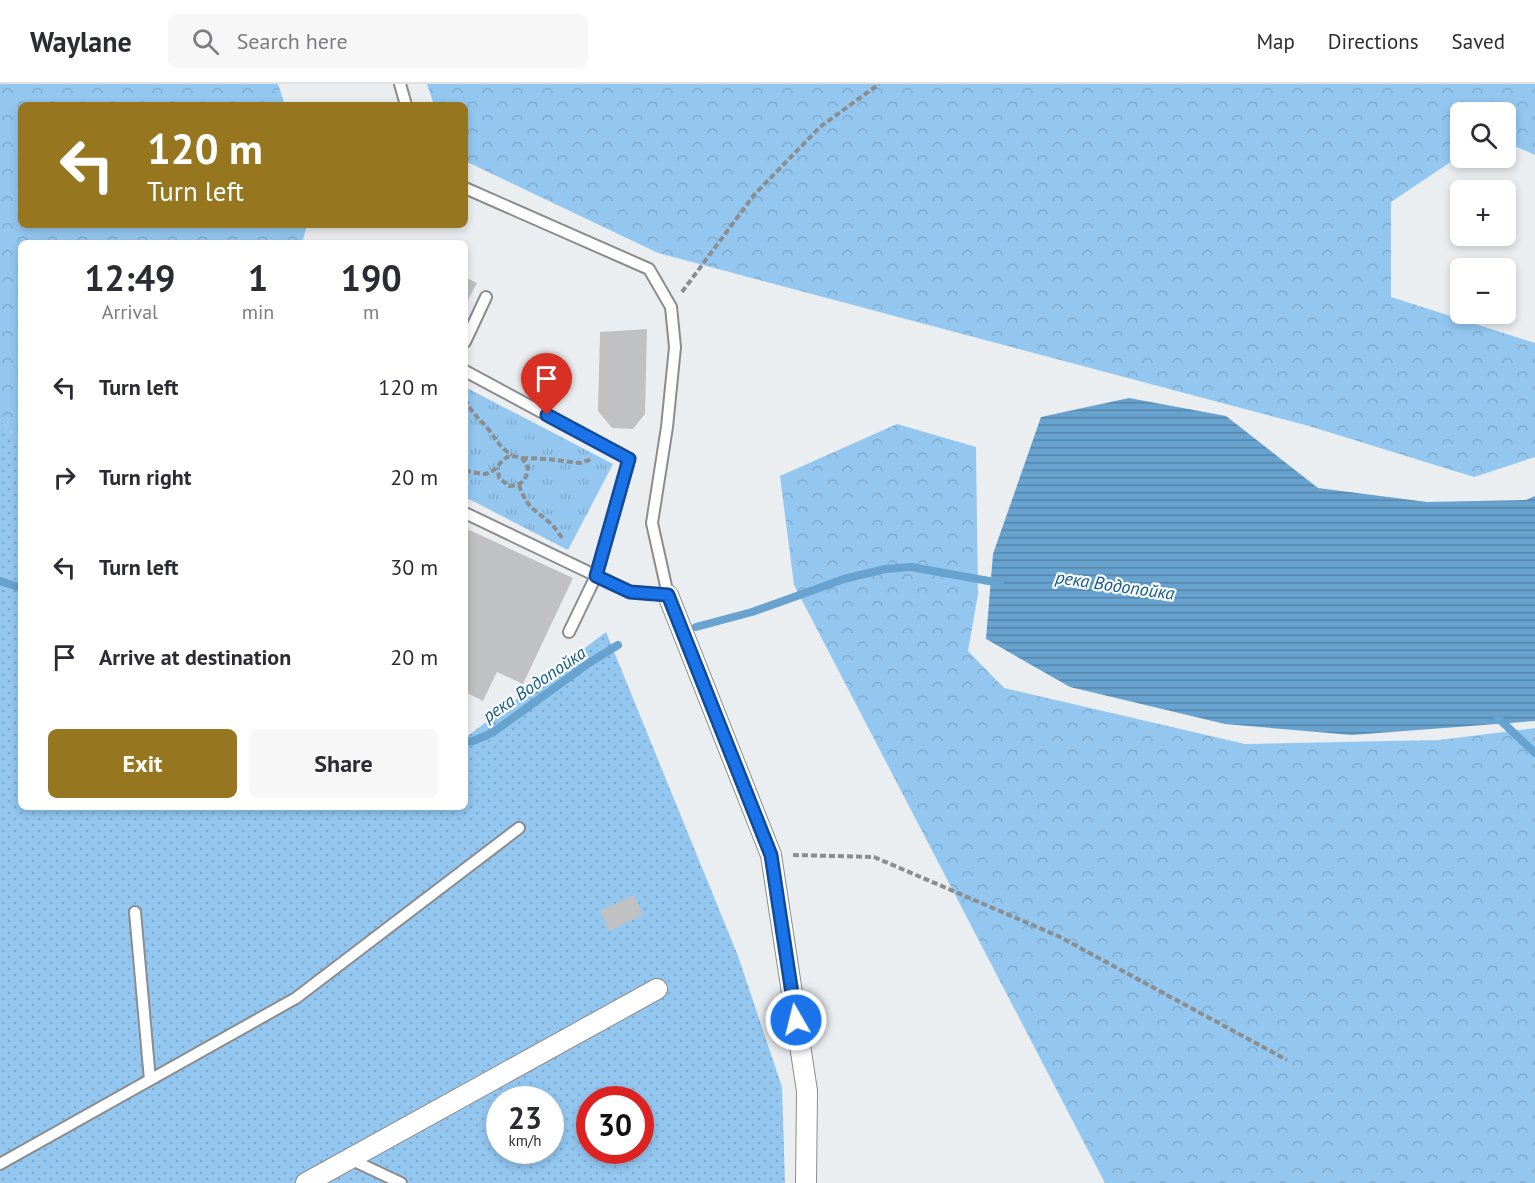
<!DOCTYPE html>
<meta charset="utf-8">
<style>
:root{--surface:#fff;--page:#f7f7f7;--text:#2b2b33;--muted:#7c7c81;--line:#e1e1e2;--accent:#96771f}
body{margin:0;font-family:"PT Sans",sans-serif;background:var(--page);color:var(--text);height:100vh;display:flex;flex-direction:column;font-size:22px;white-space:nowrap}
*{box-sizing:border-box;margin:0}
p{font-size:20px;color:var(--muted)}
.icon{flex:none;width:33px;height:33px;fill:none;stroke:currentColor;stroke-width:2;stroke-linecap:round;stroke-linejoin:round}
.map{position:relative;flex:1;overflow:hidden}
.panel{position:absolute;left:18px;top:156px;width:450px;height:570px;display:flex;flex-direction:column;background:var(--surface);border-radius:9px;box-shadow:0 3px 9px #0003}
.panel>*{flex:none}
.hud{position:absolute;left:18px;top:18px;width:450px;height:126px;border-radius:9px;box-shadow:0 3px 9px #0003;background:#96771f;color:#fff;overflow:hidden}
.controls{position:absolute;left:1450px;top:18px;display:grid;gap:12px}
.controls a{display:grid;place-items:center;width:66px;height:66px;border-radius:9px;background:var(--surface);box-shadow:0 3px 9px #0003;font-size:30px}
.speed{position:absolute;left:486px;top:1002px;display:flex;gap:12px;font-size:30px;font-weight:700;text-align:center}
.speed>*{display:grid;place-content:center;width:78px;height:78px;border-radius:50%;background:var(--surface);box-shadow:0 3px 9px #0003;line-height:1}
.speed small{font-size:15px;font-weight:400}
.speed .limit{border:9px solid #d22;background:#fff;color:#111}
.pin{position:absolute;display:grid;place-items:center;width:51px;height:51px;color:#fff;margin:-62px -26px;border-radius:50% 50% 50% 0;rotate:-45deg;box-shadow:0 0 6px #0007}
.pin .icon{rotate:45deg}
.me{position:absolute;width:66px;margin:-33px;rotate:352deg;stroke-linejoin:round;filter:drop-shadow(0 0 4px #0008)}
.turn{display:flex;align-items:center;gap:21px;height:126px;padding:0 30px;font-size:27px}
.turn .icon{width:78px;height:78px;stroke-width:2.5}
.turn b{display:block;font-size:42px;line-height:51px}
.eta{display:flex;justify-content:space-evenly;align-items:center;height:102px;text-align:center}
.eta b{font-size:36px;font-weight:700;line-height:42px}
.primary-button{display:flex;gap:12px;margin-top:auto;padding:12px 30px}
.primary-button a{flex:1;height:69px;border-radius:9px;background:var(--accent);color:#fff;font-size:24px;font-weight:700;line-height:69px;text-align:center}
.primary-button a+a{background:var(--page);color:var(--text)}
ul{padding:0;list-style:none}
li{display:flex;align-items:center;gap:18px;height:90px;padding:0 30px}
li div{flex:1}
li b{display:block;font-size:22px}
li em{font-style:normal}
header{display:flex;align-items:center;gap:36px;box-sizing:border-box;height:84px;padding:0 30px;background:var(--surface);border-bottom:2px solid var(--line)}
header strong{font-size:28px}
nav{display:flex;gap:33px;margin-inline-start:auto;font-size:21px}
.search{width:420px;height:54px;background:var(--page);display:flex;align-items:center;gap:15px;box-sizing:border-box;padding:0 21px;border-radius:9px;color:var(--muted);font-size:22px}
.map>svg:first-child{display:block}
</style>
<header>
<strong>Waylane</strong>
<div class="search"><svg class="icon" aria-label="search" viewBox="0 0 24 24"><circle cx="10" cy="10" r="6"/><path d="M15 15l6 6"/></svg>Search here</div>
<nav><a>Map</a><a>Directions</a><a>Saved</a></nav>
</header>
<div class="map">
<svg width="1535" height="1099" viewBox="0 0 1535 1099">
<defs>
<pattern id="grass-tufts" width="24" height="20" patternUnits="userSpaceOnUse" patternTransform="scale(1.5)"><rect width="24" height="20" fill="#93c7f0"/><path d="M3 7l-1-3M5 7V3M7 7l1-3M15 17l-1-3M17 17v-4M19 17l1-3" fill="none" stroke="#7fabce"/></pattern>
<pattern id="forest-crowns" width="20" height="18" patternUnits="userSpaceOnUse" patternTransform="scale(1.5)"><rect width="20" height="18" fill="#93c7f0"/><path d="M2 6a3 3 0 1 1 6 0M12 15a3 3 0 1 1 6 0" fill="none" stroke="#7fabce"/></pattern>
<pattern id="garden-dots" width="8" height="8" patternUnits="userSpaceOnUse" patternTransform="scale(1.5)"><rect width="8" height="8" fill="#93c7f0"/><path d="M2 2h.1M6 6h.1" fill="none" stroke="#7fabce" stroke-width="1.8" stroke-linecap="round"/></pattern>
<pattern id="water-rules" width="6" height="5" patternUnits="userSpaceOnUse" patternTransform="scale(1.5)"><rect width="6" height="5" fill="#68a2cf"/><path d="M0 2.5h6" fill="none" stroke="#5684a8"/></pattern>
</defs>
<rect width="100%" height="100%" fill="#ebeef0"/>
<path fill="url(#grass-tufts)" d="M465 303 613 380 568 466 465 413Z"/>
<path fill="url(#forest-crowns)" d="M0 0H278L285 21H21V141H307L302 159H21V359L0 336Z
M427 0H1535V71L1506 58V28H1461V71L1391 118V213L1535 259V373L1474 393 1309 342 658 169 465 77V21H434Z
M897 340 976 363 978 510 968 567 1004 604 1245 660 1439 656 1535 644V1099H1105L794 501 780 392Z"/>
<path fill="url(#garden-dots)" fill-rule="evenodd" d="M0 336 21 359V723H465V654L606 548 738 872 782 1003 785 1099H0ZM500 1016H550V1066H500ZM590 1016H640V1066H590Z"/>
<path fill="url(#water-rules)" d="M1129 314 1226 332 1318 404 1427 418 1526 416 1535 412V637L1352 651 1225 640 1070 603 986 555 993 470 1041 333Z"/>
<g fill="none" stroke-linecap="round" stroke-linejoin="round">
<path stroke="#68a2cf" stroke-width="8" d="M0 497 21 504
M696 543 752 528 844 495 885 485 911 483 1000 499
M1497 633 1535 669
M465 658 473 657 492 649 589 579 618 561"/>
</g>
<path fill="#bfc1c3" d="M465 193 477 199 465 222Z
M647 245 645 330 633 345 612 344 598 327 600 248Z
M465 444 573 494 523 600 497 588 483 617 465 608Z
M634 811 643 831 609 847 600 827Z"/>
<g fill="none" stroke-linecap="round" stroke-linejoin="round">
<defs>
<path id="service" d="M400 0 406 21
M465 104 649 185 671 223 675 263 667 343 652 439 668 511 630 508 465 429
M465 258 486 213
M465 287 629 375 596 492 569 548
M135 828 150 996
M350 1075 401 1099
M0 1080 296 914 519 744"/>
<path id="minor" d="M668 511 771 771 807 1007 806 1099
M306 1099 657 905"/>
</defs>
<use href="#service" stroke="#8a8c8e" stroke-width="14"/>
<use href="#minor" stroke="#8a8c8e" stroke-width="22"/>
<path stroke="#8b8d8f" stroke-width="4" stroke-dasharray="6 3" stroke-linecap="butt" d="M682 208 754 111 820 43 879 0
M465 315C472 330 479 334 489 346 496 356 501 364 512 371
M522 374 547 375 580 379 592 375
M465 387C471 387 479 390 485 390 504 386 498 366 522 374L528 384C526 397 522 401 509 402L499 394 498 384
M519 401C527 424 533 424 550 439 555 443 559 450 563 455
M793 771 874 773 1058 852 1287 976"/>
<use href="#service" stroke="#fff" stroke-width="10"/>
<use href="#minor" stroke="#fff" stroke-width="20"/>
</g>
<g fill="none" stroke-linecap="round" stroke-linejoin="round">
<defs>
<path id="route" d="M547 331 629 375 596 492 630 508 668 511 771 771 796 936"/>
</defs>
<use href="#route" stroke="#114b97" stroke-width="15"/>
<use href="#route" stroke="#1a73e8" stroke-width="10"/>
</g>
<g text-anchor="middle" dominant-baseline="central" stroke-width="4.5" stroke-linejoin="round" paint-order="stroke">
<g font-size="18" font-style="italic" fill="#195b87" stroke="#f8fbfd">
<text transform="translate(1115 501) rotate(8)">река Водопойка</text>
<text transform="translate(534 600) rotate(-34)">река Водопойка</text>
</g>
</g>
</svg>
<div class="controls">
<a><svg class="icon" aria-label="search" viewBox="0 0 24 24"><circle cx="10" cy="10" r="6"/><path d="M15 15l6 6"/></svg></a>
<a>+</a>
<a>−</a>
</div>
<div class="speed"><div>23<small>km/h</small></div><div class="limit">30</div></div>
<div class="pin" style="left:547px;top:331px;background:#d93025"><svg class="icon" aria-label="arrive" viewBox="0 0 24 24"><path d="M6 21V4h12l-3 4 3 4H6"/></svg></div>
<svg class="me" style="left:796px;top:936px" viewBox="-20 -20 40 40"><circle r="17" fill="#1a73e8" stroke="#fff" stroke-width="3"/><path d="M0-11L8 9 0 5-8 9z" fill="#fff"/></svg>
<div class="hud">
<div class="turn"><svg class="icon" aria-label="left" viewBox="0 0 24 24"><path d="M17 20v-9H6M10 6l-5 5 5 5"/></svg><div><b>120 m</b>Turn left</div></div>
</div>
<section class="panel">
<div class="eta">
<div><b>12:49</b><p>Arrival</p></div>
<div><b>1</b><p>min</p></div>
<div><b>190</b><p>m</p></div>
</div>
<ul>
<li><svg class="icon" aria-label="left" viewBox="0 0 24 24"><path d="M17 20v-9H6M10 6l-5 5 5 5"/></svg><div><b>Turn left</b></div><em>120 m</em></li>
<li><svg class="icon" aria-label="right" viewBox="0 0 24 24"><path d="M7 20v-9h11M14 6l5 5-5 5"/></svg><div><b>Turn right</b></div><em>20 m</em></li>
<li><svg class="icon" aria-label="left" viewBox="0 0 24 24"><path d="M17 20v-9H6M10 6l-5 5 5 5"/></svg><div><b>Turn left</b></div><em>30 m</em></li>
<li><svg class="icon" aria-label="arrive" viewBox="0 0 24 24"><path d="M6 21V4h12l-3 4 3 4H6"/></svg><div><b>Arrive at destination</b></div><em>20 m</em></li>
</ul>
<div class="primary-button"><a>Exit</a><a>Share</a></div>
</section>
</div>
